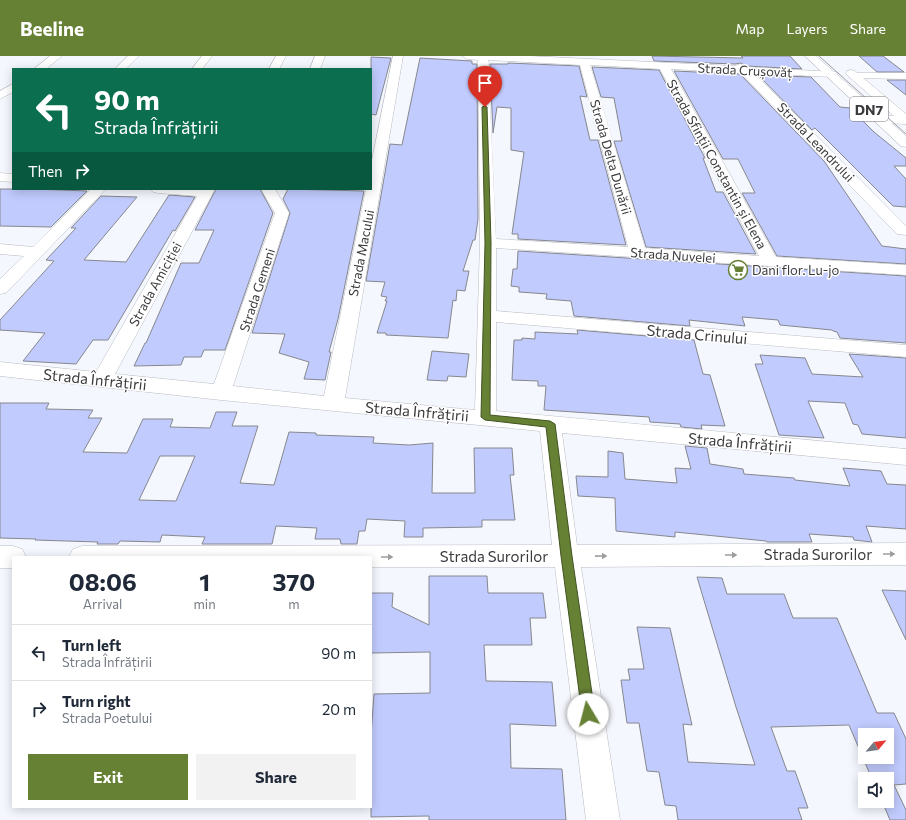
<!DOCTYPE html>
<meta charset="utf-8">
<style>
:root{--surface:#fff;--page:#f2f2f3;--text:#1f2937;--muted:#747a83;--line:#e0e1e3;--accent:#668034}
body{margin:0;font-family:Commissioner,sans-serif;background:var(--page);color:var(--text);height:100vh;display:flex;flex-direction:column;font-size:15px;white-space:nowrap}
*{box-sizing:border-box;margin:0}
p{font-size:13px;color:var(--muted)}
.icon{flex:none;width:22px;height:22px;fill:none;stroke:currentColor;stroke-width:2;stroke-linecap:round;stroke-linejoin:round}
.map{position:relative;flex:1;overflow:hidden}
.panel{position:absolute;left:12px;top:500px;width:360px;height:252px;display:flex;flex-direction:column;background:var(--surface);border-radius:0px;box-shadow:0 2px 10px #0003}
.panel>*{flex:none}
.banner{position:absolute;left:12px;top:12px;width:360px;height:122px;border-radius:0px;box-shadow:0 2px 10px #0003;background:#0b6e4f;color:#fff;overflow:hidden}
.needle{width:26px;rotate:61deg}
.buttons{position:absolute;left:858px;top:672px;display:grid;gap:8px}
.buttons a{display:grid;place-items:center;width:36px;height:36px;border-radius:0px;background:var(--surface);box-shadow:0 2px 10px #0003;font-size:20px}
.pin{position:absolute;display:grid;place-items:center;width:34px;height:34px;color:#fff;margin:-41px -17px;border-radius:50% 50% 50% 0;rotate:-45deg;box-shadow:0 0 4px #0007}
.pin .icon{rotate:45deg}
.me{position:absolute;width:44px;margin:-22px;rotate:352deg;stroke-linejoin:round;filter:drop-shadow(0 0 3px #0008)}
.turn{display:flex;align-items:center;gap:14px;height:84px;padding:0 16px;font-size:18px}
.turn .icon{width:52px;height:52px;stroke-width:2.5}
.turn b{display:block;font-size:28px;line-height:34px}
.then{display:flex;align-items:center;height:38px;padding:0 16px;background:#0003;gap:8px;font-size:15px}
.eta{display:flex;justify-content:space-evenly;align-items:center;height:68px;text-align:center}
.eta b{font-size:24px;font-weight:700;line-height:28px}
.action{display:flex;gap:8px;margin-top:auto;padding:8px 16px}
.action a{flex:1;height:46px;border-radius:0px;background:var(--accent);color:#fff;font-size:16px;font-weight:700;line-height:46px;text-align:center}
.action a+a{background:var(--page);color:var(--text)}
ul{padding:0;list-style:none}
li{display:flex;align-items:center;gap:12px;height:56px;padding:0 16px;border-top:1px solid var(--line)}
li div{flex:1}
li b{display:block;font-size:15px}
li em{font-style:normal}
header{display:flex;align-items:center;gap:24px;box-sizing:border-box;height:56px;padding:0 20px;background:var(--accent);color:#fff}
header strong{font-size:19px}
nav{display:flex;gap:22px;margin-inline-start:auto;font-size:14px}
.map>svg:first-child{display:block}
</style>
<header>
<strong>Beeline</strong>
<nav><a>Map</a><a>Layers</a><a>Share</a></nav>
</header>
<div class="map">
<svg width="906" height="764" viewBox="0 0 906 764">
<rect width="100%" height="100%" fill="#f5f7fe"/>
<path fill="#c1cbfd" stroke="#86888e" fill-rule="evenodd" d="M652 0 743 2 741 0H790L802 13 746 10 741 7 735 8 654 5Z
M859 0H883L904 16H877Z
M371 1 391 2 376 59 371 58Z
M420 2 472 5V8H477L478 163 475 184H473L463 215H469L465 235 457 234 456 245 453 244 448 282 386 279V277H377L387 245H385L387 241 381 240 385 226 366 225 390 88 402 89Z
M508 7 579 10 587 41 580 40 590 84H598L626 189 518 183V178H512L524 96 511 94V52L497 51 493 77 490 8H508Z
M592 11 659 14 705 102H703L716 136H723L756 198 646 191 614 85H622L614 42 601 41Z
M674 15 740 18 824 105 882 190 906 193V208L777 200 742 137H755L738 103H723Z
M758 19 811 21 840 51 850 52 874 76 906 102V110H894L906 123V151L893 150 815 72 812 74Z
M887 24H906V39L892 28Z
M0 133H35L87 135 51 171 0 170Z
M216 133H260L273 157 225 294H204L201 301H184L181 309 134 310 145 287H146L181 207H199L214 174H195Z
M288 133 364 135 338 263 329 296H331L325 324 304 323 309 306 279 297 285 278 252 277 290 157 283 143Z
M169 139 195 141 175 175 173 174 108 284H93L76 308 23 305 45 277 0 274V264L54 205 46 204 76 172H71L101 140 137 141 84 204 126 206Z
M518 195 906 220V287L840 282 837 276 833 275 832 274 780 269 778 264 742 261 745 270 689 264 690 270 574 260 571 245 546 243 547 238 519 236V231L511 230 513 213H517Z
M577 274 694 284 703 318 710 319 725 370 701 369 702 373 681 371 680 368 650 366 649 361 544 354 546 330H538V325L512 324 514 284H522V282L535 283V276L578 278Z
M432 295 469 298 466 321 448 320 447 325 427 324Z
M849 298 906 302V382L862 378 858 369 853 368 845 347 808 345 824 382 779 379 755 308H763L760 299 805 302 812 318 863 321Z
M0 347H49L46 353 93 354 88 362H102L83 396 127 397 143 363H173L170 371 210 372 216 356H237L232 370H258L240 427 274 429 289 376 316 377V379L374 381 373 387 409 389 433 387 432 437H475L474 392H512L514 419H510L515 464H482V471L423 472V481H404L405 465 367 463 365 475H359L357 488H341L340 483H315L317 472 276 470 272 488H202L205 481 162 479 160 486 120 485 118 488H97L98 486 35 484 36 483 0 482ZM160 400H195L176 445 139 444Z
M685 390 707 392 710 408 743 413 744 418 794 422 795 424 850 430 843 412 881 415 887 428 906 429V473L866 470 872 486 854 484 853 481 809 478 812 486H767L766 485 675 476V481L616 475 615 442 578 440 576 420 608 421V395L623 397 625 423 677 427 675 412 691 413Z
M429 520H487L488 537H543L546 562H530L532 589H484L486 625 552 626 556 670 510 668 511 712 562 713 566 764H429V760L371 761V679L374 638 430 637V596L371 597V537H393L392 551 429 569Z
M697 521 722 522 727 538H784L793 562H837L877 657H894L906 683V728L894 729 906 754V764H890L882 745H887V723H872L849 669 771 671 787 715H795L808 752H798L802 764H678L676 750 665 749 659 716 647 715 639 667H627L621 624H630L628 613H644L637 571 670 572 692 669 683 668 688 706 755 709 736 651ZM865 679H887V701H865Z
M882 534 906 535V584Z"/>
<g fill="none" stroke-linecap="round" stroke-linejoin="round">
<defs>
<path id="street" d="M50 0H62L46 13H34Z
M128 0H139L126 13H115Z
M202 0H212L202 13H192Z
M276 0H286L279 13H269Z
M315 0H325L320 13H310Z
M393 0H403L345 342 475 354 480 187 478 4 467 3 462 0H529L735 10 740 8 746 11 836 16 837 18 836 20 832 21 754 17 906 170V179L897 178 741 17 671 13 776 201 906 209V219L496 192V255L906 289V301L496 266V355L906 393V409L562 377 577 489 906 487V509L581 511 620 764H586L555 511H371V501H69L73 493 82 490 552 489 540 375 221 344 0 320V306L96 316 197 140 158 137 153 136 151 133H215L115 318 214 328 275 157 261 133H275L289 157 233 330 324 340 366 133H371V109ZM488 4 580 9 628 191 496 183ZM590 9 660 13 759 200 645 192Z
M855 17H906V23L851 22 850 20Z
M13 28V36L0 43V35Z
M881 60H906V68L877 67 875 64 877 61Z
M0 117 13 118V126L0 125Z
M91 133H106L6 237 0 238V223L24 200 0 198V188L33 191Z
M0 490H13L22 493 26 501H13V512H0Z"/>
<path id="primary" d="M805 0H816L906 80V91L901 90Z
M851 14 855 15 906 58V68L902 67 847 19 846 17 847 15Z"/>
</defs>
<use href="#street" stroke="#b9bbc2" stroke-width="1"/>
<use href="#primary" stroke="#b9bbc2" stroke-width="1"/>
<use href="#street" fill="#fff" fill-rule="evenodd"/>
<use href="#primary" fill="#fff" fill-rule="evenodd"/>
<path stroke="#9d9ea4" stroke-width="1" d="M819 0 906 78"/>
</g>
<defs><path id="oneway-solid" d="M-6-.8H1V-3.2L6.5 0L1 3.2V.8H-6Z"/></defs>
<g fill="#9d9d9e">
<use href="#oneway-solid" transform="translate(889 498)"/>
<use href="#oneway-solid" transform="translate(731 499)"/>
<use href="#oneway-solid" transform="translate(601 500) rotate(-1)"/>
<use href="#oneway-solid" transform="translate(387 501)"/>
</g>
<path fill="#668034" stroke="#425322" d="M485 50 487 51 491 187 490 359 550 365 555 368 572 500 595 658 593 663 588 665 584 663 582 658 561 500 546 371 485 364 481 361 485 187 482 51Z"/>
<defs>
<symbol id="supermarket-ring" viewBox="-11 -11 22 22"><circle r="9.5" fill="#fff" stroke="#668034" stroke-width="1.5"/><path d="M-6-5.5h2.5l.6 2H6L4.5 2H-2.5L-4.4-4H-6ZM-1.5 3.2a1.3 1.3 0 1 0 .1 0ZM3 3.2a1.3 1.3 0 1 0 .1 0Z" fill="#668034"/></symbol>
</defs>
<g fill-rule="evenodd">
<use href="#supermarket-ring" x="727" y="203" width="22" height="22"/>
</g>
<g text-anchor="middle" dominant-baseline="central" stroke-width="3" stroke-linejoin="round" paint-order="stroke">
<g font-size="13" fill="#3b3b3e" stroke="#fff">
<text transform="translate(745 14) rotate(3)">Strada Crușovăț</text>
<text transform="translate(816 86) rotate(46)">Strada Leandrului</text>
<text transform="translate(611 101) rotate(74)">Strada Delta Dunării</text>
<text transform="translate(717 108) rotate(61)">Strada Sfinții Constantin și Elena</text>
<text transform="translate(361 197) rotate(-79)">Strada Macului</text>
<text transform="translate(673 199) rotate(4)">Strada Nuvelei</text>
<text transform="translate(155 228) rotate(-61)">Strada Amiciției</text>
<text transform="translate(257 234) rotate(-72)">Strada Gemeni</text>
</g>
<g font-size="13" fill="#3b3b3e" stroke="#fff" text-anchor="start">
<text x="752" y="214">Dani flor. Lu-jo</text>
</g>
<rect fill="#fff" stroke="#767678" stroke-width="1" x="850" y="41" width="38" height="24" rx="3"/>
<g font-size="14" font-weight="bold" fill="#3b3b3e">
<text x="869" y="53">DN7</text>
</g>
<g font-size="15" fill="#3b3b3e" stroke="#fff">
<text transform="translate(697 278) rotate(5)">Strada Crinului</text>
<text transform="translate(95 323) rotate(6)">Strada Înfrățirii</text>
<text transform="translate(417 355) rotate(5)">Strada Înfrățirii</text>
<text transform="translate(740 386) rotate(5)">Strada Înfrățirii</text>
<text x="818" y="498">Strada Surorilor</text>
<text x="494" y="500">Strada Surorilor</text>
</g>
</g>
</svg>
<div class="buttons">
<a><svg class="needle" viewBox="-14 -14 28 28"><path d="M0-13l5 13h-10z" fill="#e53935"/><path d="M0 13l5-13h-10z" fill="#747a83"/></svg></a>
<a><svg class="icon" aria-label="sound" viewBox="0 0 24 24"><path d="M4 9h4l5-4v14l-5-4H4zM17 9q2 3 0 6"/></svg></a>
</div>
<div class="pin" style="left:485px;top:51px;background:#d93025"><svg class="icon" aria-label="arrive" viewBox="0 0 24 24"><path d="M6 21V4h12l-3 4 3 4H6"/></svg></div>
<svg class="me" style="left:588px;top:658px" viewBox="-20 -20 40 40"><circle r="19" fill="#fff"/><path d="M0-13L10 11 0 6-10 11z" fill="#668034"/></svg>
<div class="banner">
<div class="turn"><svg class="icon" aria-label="left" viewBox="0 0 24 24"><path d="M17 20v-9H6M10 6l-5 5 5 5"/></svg><div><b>90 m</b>Strada Înfrățirii</div></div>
<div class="then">Then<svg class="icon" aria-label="right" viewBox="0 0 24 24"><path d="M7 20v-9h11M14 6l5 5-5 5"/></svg></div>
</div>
<section class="panel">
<div class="eta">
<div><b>08:06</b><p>Arrival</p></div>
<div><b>1</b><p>min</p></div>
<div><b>370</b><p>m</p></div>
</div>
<ul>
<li><svg class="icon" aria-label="left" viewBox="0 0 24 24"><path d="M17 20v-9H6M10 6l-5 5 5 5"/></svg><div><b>Turn left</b><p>Strada Înfrățirii</p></div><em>90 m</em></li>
<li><svg class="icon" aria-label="right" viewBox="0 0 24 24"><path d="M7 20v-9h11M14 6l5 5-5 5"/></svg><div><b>Turn right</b><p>Strada Poetului</p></div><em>20 m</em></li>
</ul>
<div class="action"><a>Exit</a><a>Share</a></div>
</section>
</div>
